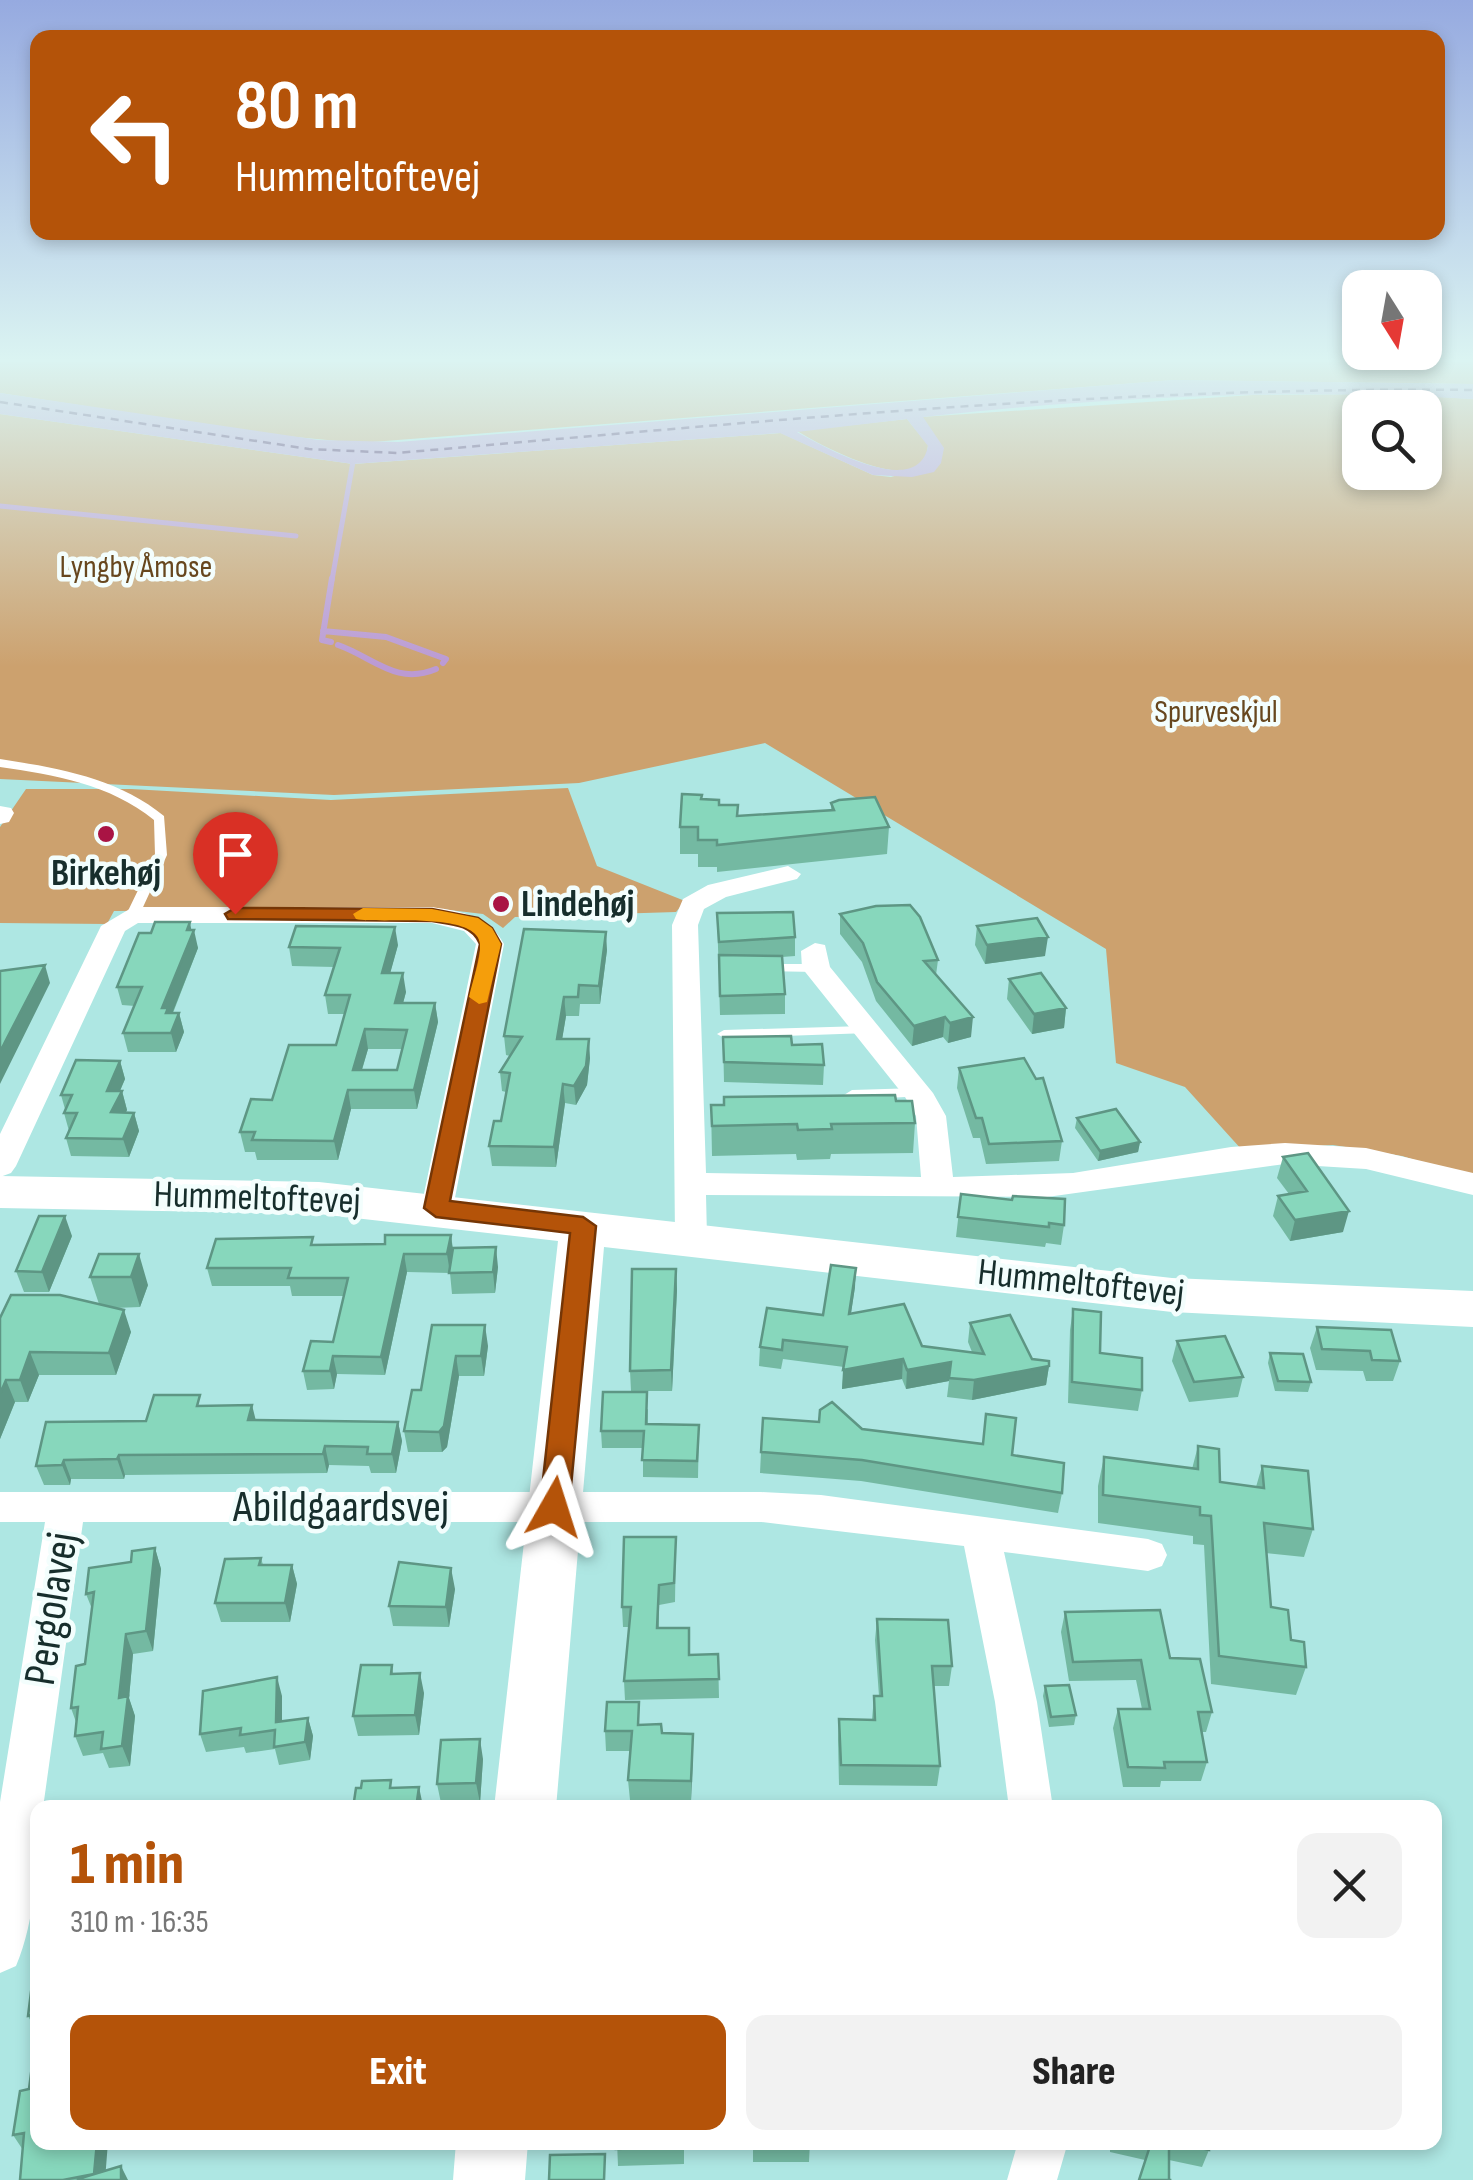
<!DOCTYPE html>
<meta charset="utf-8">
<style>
:root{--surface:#fff;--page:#f2f2f2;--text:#222;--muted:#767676;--accent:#b45309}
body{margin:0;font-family:"Sofia Sans Condensed",sans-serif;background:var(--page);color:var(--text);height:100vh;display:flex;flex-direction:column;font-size:38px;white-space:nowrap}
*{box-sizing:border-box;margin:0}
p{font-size:32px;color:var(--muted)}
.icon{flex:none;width:55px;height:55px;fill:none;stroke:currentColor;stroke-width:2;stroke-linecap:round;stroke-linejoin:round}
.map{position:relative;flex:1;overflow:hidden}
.details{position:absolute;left:30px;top:1800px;width:1412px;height:350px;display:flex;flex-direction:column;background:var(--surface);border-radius:20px;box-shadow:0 5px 15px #0003}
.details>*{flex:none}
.guide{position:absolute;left:30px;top:30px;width:1415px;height:210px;border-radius:20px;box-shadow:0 5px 15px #0003;background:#b45309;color:#fff;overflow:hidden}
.needle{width:65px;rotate:169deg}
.buttons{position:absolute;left:1342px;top:270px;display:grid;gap:20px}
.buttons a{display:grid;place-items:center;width:100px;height:100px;border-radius:20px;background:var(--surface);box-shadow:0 5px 15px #0003;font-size:50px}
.pin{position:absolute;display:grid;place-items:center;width:85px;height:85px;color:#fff;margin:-102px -42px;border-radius:50% 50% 50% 0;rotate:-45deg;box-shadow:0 0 10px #0007}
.pin .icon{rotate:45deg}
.me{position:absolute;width:110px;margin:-55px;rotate:6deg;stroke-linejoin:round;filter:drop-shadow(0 0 8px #0008)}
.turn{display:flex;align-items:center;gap:35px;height:210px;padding:0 40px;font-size:45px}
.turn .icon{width:130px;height:130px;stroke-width:2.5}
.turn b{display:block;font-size:70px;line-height:85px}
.round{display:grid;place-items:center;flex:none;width:105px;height:105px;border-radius:20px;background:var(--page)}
.summary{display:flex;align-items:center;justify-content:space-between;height:170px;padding:0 40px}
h1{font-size:60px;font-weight:800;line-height:75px;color:var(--accent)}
.cta{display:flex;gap:20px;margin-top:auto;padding:20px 40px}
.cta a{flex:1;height:115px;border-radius:20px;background:var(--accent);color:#fff;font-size:40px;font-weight:800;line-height:115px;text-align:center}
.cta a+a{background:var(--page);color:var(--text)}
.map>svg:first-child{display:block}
</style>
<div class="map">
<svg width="1473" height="2180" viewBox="0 0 1473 2180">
<rect width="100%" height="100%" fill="#aee7e3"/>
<path fill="#cca16e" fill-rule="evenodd" d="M0 362H1473V384L1174 380 359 443 274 435 0 393Z
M1389 394 1473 399V1178L1402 1156 1333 1145 1242 1150 1185 1087 1116 1063 1106 949 765 743 579 783 334 795 0 779V414L353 464 781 433 873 475 891 477 941 463 921 417 1253 395ZM1360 408H1425V472H1360Z
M907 419 928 445C927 453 926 462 918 467 892 483 820 445 797 431Z
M568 788 597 866 685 901 676 912 515 917 503 928 483 914 441 909 114 911 107 924 0 923V827L26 789H131L331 800Z"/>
<path fill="#bb9ad3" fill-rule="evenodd" d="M1174 380 1473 384V399C1290 388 1104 397 923 417L944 448 941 463 934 472 912 477 873 475 780 433 353 464 0 414V393L319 440 398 442ZM907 419 928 446C918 500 826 448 797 432Z"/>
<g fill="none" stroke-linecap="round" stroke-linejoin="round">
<path stroke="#bb9ad3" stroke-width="5" d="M0 506 296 536
M332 580 354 456"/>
<path stroke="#bb9ad3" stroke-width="6" d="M323 631 386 637 446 659 443 663
M331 642 322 640 332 578
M338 645C373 657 396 686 436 669"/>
<path stroke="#471c60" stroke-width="2.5" stroke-dasharray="8 6" stroke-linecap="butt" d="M0 402 309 449 397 453C756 422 1113 386 1473 390"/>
<path fill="#fff" fill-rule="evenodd" d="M0 759C58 768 118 778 164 816L167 855 138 918 133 919 126 915 155 855 154 820C110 784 54 775 0 767Z
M765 964H816L823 968 816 972 760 971 758 968Z
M864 1026 871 1030 869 1033 724 1038 717 1034 724 1030Z
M918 1088 923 1090 926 1093 923 1096 852 1100 844 1095 852 1090Z"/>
<path fill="#fff" fill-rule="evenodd" d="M0 806 11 808 14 813 9 822 0 824Z
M788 866 801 874 797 879 726 897 704 909 698 925 706 1173 921 1177 916 1116 905 1097 802 968 801 951 815 943 825 945 830 967 933 1093 946 1116 953 1177 1073 1173 1231 1147 1285 1143 1366 1148 1473 1173V1195L1366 1169 1285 1164 1047 1197 706 1195 707 1237 703 1245 691 1249 679 1245 675 1237 672 925 683 899 708 885Z
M133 907H432C463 912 488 915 504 944L453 1208 448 1216 437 1219 426 1216 421 1208 476 944 464 931 432 923H138L125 931 16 1166 11 1173 0 1177V1134L101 926Z
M0 1492H761L821 1495 1148 1539 1162 1544 1167 1555 1162 1566 1148 1571 1004 1552 1037 1702 1053 1808H1009L995 1702 964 1546 761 1522H83L43 1808H38C38 1858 36 1920 16 1966L0 1973V1802L45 1522H0Z
M1018 2142H1068L1057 2180H1007Z"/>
<path fill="#fff" fill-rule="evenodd" d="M0 1176 319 1182 1172 1278 1473 1291V1327L1172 1312 604 1247 556 1808H494L558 1241 319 1214 0 1208Z
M456 2142H528L525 2180H453Z"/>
</g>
<path fill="#74b9a2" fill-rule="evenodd" d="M702 799 719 805 738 816 831 810V803L889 827 887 854 717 872V867H698V854H680V827Z
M717 913 795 937V956L782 957 785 994V1014L720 1015Z
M840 914 938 960 936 975 971 1037 948 1043 943 1037 912 1046 876 1001 862 962 840 934Z
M977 926 1045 956 985 964 975 945Z
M191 930 198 948 173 1013H179L184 1032 176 1052H128L123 1033 135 1006 122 1005 117 987 151 933Z
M398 945 390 973 406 992 403 1003H435L438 1022 417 1109H351L338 1160H257L255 1152H245L240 1132 272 1100 336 1045 345 1014H328L325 995 334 967 292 966 289 947ZM368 1049H403L397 1070H362Z
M607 950 600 1004H580L579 1016H566L562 1039 590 1058 587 1085 576 1105 565 1103 556 1167 492 1166 489 1146 501 1121 506 1092 502 1091 500 1072 510 1056 506 1055 504 1036Z
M1009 979 1066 1008 1064 1028 1032 1034 1007 999Z
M723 1037 824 1065 823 1085 724 1082Z
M120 1061 125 1079 120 1091H122L127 1110 125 1113H134L139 1131 129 1157 71 1156 66 1138 69 1131 64 1113 65 1109 61 1095Z
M959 1068 1062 1141 1059 1161 986 1164 980 1138H973L957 1088Z
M896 1101 915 1123 913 1153 831 1154 830 1159 797 1160 796 1154 712 1156 711 1105Z
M1077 1118 1140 1142 1138 1152 1098 1161 1075 1128Z
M1283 1157 1343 1232 1290 1241 1273 1216 1278 1196 1289 1194 1277 1178Z
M961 1194 1012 1200 1064 1225 1061 1245 1046 1243 1045 1247 956 1237Z
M451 1235 453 1249 498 1267 495 1293 452 1294 450 1273 407 1272 385 1375 337 1374 334 1389 307 1390 303 1371 333 1342 344 1296H292L290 1286H212L207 1268 315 1245 385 1244Z
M72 1236 49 1292H24L16 1271Z
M99 1254 148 1285 140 1307 115 1308 131 1332 116 1375H39L28 1402H15L0 1439V1318L99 1304 90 1277Z
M676 1269 677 1290 672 1391H631L630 1371Z
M855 1287 851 1313 922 1346 972 1352 968 1342 970 1323 1032 1359 1049 1366 1046 1385 972 1400 947 1397 949 1381 906 1389 902 1379 842 1389 844 1367 783 1359 781 1369 759 1366 760 1347 823 1315Z
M1073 1309 1100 1353 1142 1390 1138 1411 1068 1403 1070 1330Z
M432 1325 488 1346 484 1376H459L447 1447 442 1452H408L404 1431 421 1390Z
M1317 1327 1400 1361 1393 1381H1366L1363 1371 1316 1370 1310 1348Z
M1177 1341 1243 1377 1238 1397 1189 1402 1172 1361Z
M1270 1353 1311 1382 1308 1392 1275 1391 1268 1363Z
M203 1406 256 1420 398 1422 402 1441 396 1473H371L369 1466 329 1465 327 1473 125 1475 124 1479H71L70 1485H44L36 1466 146 1421Z
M648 1409V1424L699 1425 698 1478 643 1477V1448H602L601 1431Z
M862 1429 1012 1455 1062 1493 1058 1513 861 1481 760 1473 761 1452Z
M1198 1446 1220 1482 1256 1487 1262 1466 1313 1529 1304 1557 1266 1553 1271 1607 1306 1667 1296 1695 1211 1684 1204 1545 1193 1544V1536L1098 1523V1486L1104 1457 1192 1469Z
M676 1537 675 1602 659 1605V1628L689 1655 718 1654 719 1698 625 1700 624 1681 629 1627H623L622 1607Z
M155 1548 161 1569 153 1651 133 1654 129 1698 135 1716 130 1766 109 1768 103 1753 83 1756 75 1736 76 1722 71 1708 85 1664 92 1609 86 1594Z
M261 1558 263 1565H292L297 1584 290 1622H221L215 1603Z
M455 1589 449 1627 393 1626 389 1606Z
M1065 1612 1170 1658 1212 1712 1206 1732H1201L1207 1762 1201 1781H1161L1160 1787H1123L1113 1728 1118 1709H1142L1136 1680 1069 1681 1061 1632Z
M877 1619 952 1666 949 1686H933L940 1766 937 1786 839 1785 838 1740 839 1719 872 1720 874 1696H879L875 1640Z
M392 1665 393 1673 424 1693 419 1735 358 1736 353 1716Z
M1045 1686 1076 1715 1074 1725 1049 1727 1043 1696Z
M282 1696V1721L308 1718 313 1736 310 1760 279 1765 275 1749 246 1753 244 1747 206 1752 200 1734Z
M640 1725 662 1733 693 1734 691 1801 630 1800 628 1780 631 1751H606L605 1731Z
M483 1759 480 1803H441L437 1784Z
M38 1967V2142L128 2180H20L23 2150 13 2135 29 2089 36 2031 28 2016Z
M617 2142H684V2164L618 2166Z
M753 2142H810L809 2162H753Z
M1110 2142H1209V2150L1202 2167 1169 2160V2179L1145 2160 1110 2152Z"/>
<path fill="#5e9684" d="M190 922 192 934 194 930 198 948 170 1019 162 1008Z
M395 927 398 945 385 992 382 973Z
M606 932 607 950 600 1004 599 986Z
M1048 937 1045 956 985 964 987 945Z
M45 965 50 983 0 1084V1052Z
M403 973 406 992 398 1022 395 1003Z
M564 997 566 1016 559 1058 557 1039Z
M435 1003 438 1022 417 1109 414 1090Z
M1066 1008 1064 1028 1032 1034 1034 1014Z
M179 1013 184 1032 176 1052 171 1033Z
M945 1017 943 1037 912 1046 914 1026Z
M973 1017 971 1037 948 1043 950 1023Z
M365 1029 368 1049 356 1089 353 1070Z
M589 1039 590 1058 587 1085 576 1105 574 1086Z
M120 1061 125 1079 112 1109 107 1091Z
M563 1084 565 1103 556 1167 554 1147Z
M348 1090 351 1109 338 1160 334 1141Z
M122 1091 127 1110 117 1131 111 1112Z
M134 1113 139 1131 129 1157 123 1139Z
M1140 1142 1138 1152 1098 1161 1100 1151Z
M1349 1211 1343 1232 1290 1241 1295 1220Z
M65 1216 72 1236 49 1292 42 1272Z
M451 1235 453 1253 450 1273 447 1254Z
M496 1247 498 1267 495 1293 493 1272Z
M139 1254 148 1285 140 1307 131 1277Z
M404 1254 407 1272 385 1375 381 1357Z
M856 1268 855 1287 848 1333 849 1314Z
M676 1269 677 1290 672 1391 671 1370Z
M124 1310 131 1332 116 1375 109 1353Z
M485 1325 488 1346 484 1376 481 1356Z
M30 1352 39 1375 28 1402 20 1380Z
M333 1356 337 1374 334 1389 330 1371Z
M456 1356 459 1376 447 1447 442 1452 439 1432Z
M903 1359 902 1379 842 1389 843 1370Z
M951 1362 949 1381 906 1389 907 1370Z
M1049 1366 1046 1385 972 1400 974 1380Z
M6 1380 15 1402 0 1439V1394Z
M252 1405 257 1425 248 1420Z
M398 1422 402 1441 396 1473 392 1454Z
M325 1446 329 1465 327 1473 323 1454Z
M119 1455 125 1475 124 1479 117 1459Z
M64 1460 71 1479 70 1485 62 1465Z
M155 1548 161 1569 153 1651 146 1631Z
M292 1565 297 1584 290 1622 285 1603Z
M451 1568 455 1589 449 1627 446 1607Z
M126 1634 133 1654 129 1698 135 1716 130 1766 122 1746 119 1698Z
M420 1673 424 1693 419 1735 415 1715Z
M277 1677 282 1696V1741L276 1722Z
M308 1718 313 1736 310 1760 305 1742Z
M693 1734V1754L691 1801V1781Z
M480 1739 483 1759 480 1803 476 1783Z
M419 1787 423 1806V1808H416Z
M97 2142H108L105 2180 94 2174Z
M121 2166 128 2180H121Z"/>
<path fill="#87d7bc" stroke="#5e9684" stroke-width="2.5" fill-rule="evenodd" d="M682 794 702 795 701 799 719 800V805H738L737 816 834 810 831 803 839 800 875 797 889 827 717 845V840H698V827H680Z
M910 905 920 917 938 960 924 961 973 1017 950 1023 945 1017 914 1026 877 982 863 943 840 914 876 906Z
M793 912 795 937 719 942 717 913Z
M1037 918 1048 937 987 945 977 926Z
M155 922H190L187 930H194L162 1008H168L166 1013H179L171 1033H123L142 987H117L139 933H151Z
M296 926 395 927 382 973H403L395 1003H435L414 1090H348L334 1141 252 1140 255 1132H240L251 1099 272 1100 289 1045H336L350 995H325L340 948 289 947ZM365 1029 407 1030 397 1070H353Z
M524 929 606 932 599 986 579 985 578 997H564L557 1039H589L586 1066 574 1086 563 1084 554 1147 489 1146 494 1121H501L510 1073 500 1072 522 1037 504 1036Z
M719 955 782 956 785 994 720 996Z
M45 965 5 1042 0 1052V971Z
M1041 973 1066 1008 1034 1014 1009 979Z
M791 1036 792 1045 822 1044 824 1065 724 1062 723 1037Z
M1024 1058 1036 1079 1043 1078 1062 1141 989 1144 982 1118H976L959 1068Z
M76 1060 120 1061 107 1091H122L111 1112 134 1113 123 1139 66 1138 77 1113H64L72 1095H61Z
M895 1095 896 1101H912L915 1123 831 1124 832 1129 798 1130 797 1124 712 1126 711 1105H724V1097Z
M1116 1109 1140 1142 1100 1151 1077 1118Z
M1308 1153 1349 1211 1295 1220 1278 1196 1307 1191 1283 1157Z
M961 1194 1012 1200 1013 1196 1065 1199 1064 1225 1049 1223V1227L958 1217Z
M39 1216H65L42 1272 16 1271Z
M385 1235H451L447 1254H404L381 1357 333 1356 330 1371H303L311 1341 333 1342 348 1278H288L291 1268H207L216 1239 313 1237 311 1245 385 1244Z
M496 1247 493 1272 449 1273 453 1248Z
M99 1254H139L131 1277H90Z
M831 1265 856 1268 849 1314 904 1304 922 1346 984 1354 970 1323 1010 1315 1032 1359 1049 1361V1366L974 1380 949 1378 951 1362 907 1370 903 1359 843 1370 847 1347 783 1340 782 1350 760 1347 767 1308 823 1315Z
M632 1269H676L671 1370 630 1371Z
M11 1295H60L124 1310 109 1353 30 1352 20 1380H6L0 1394V1318Z
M1073 1309 1101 1312 1100 1353 1142 1358V1390L1072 1382Z
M432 1325H485L481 1356H456L444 1426 439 1432 404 1431 412 1390H421Z
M1317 1327 1391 1330 1400 1361 1372 1360 1370 1351 1322 1349Z
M1225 1336 1243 1377 1194 1382 1177 1341Z
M1270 1353 1303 1354 1311 1382 1278 1381Z
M603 1392H647L646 1424 699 1425 697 1461 642 1460 644 1431H601Z
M154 1395H200L197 1406 252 1405 248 1420 398 1422 392 1454H367L368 1447 325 1446 323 1454 119 1455 117 1459 64 1460 62 1465 36 1466 46 1422 146 1421Z
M832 1402 862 1429 983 1444 986 1414 1016 1418 1012 1455 1064 1463 1062 1493 862 1460 761 1452 763 1418 819 1422 820 1410Z
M1198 1446 1219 1449 1220 1482 1264 1488 1262 1466 1308 1471 1313 1529 1264 1523 1271 1607 1288 1610 1291 1640 1304 1642 1306 1667 1219 1656 1211 1516 1200 1515V1507L1103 1495 1104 1457 1198 1469Z
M624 1537H676L674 1583 659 1585 657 1628H689V1655L718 1654 719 1679 624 1681 631 1607H622Z
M155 1548 146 1631 126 1634 119 1698 128 1696 122 1746 101 1749 103 1732 75 1736 78 1707 71 1708 76 1666 85 1664 94 1592 86 1594 89 1568 131 1562 132 1551Z
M261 1558 259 1565H292L285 1603H215L225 1559Z
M399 1562 451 1568 446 1607 389 1606Z
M1160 1610 1170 1658 1200 1659 1212 1712H1198L1207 1762H1164L1165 1768 1128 1767 1118 1709H1150L1141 1660 1073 1662 1065 1612Z
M877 1619 948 1620 952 1666H932L940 1766 841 1765 839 1719 875 1720 874 1696H882Z
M361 1665H392L391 1674 420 1673 415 1715 353 1716Z
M277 1677 276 1722 308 1718 305 1742 274 1747 275 1730 240 1735 241 1728 200 1734 203 1691Z
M1069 1685 1076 1715 1051 1717 1045 1686Z
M607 1702H639L638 1725 661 1724 662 1733 693 1734 691 1781 628 1780 632 1731H605Z
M480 1739 476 1783 437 1784 441 1740Z
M391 1780 390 1788 419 1787 416 1808H353L356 1788H361L362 1781Z
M38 1967V2014L28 2016 34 1968Z
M38 2019V2142H97L94 2174 63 2180H20L24 2133 13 2135 20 2091 29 2089Z
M617 2142H683V2147L616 2149Z
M753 2142H810V2146H753Z
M1149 2142H1169V2179L1171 2180H1139L1151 2143Z
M1175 2142H1209V2150Z
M605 2154 604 2180H549L550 2155Z
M121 2166V2180H78V2179Z"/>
<linearGradient id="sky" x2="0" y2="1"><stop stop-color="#96aae0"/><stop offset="0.54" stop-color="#dbf4f2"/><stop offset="1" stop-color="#dbf4f2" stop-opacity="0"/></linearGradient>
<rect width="1473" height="667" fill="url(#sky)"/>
<path fill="#b45309" stroke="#753606" stroke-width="2.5" d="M235 908 432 909 478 918 492 928 501 944 450 1201 583 1217 596 1226 569 1507 565 1515 554 1518 544 1515 540 1507 570 1233 436 1217 424 1208 480 944C472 924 450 924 432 921L228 919 225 914Z"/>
<path fill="#f59e0b" d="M363 908 432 909 478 918 492 928 501 944 487 1002 479 1004 469 997C472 982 481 959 480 944 477 911 379 924 356 919L353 914Z"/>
<g fill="#a91444" stroke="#f3fefd" stroke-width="4">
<circle cx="106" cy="834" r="10"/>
<circle cx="501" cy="904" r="10"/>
</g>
<g text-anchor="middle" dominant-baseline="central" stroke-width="9" stroke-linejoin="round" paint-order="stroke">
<g font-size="32" fill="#67471e" stroke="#f3fefd">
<text x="136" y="567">Lyngby Åmose</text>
<text x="1216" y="712">Spurveskjul</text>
</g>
<g font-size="38" font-weight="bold" fill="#172e2c" stroke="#f3fefd">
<text x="106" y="873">Birkehøj</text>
<text x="521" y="904" text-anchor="start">Lindehøj</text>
</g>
<g font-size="38" fill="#172e2c" stroke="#f3fefd">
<text transform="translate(257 1198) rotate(2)">Hummeltoftevej</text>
<text transform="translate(1081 1283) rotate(6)">Hummeltoftevej</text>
</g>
<g font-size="45" fill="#172e2c" stroke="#f3fefd">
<text x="341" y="1507">Abildgaardsvej</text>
<text transform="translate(52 1609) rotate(-81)">Pergolavej</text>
</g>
</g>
</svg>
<div class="buttons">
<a><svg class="needle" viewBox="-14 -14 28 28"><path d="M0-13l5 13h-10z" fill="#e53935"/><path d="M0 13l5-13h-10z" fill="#767676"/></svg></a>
<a><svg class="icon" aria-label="search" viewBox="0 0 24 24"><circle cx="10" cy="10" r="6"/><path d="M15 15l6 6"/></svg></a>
</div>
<div class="pin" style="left:235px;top:914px;background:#d93025"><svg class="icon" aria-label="arrive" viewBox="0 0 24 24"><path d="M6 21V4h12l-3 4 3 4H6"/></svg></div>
<svg class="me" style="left:554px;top:1507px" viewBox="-20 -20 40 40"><path d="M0-17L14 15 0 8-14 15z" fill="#b45309" stroke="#fff" stroke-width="4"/></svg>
<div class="guide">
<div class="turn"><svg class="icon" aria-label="left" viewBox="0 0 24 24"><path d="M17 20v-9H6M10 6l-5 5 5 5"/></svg><div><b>80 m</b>Hummeltoftevej</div></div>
</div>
<section class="details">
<div class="summary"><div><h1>1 min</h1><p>310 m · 16:35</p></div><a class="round"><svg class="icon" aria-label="close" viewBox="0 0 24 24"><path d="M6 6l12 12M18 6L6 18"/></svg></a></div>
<div class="cta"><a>Exit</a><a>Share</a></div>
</section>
</div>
